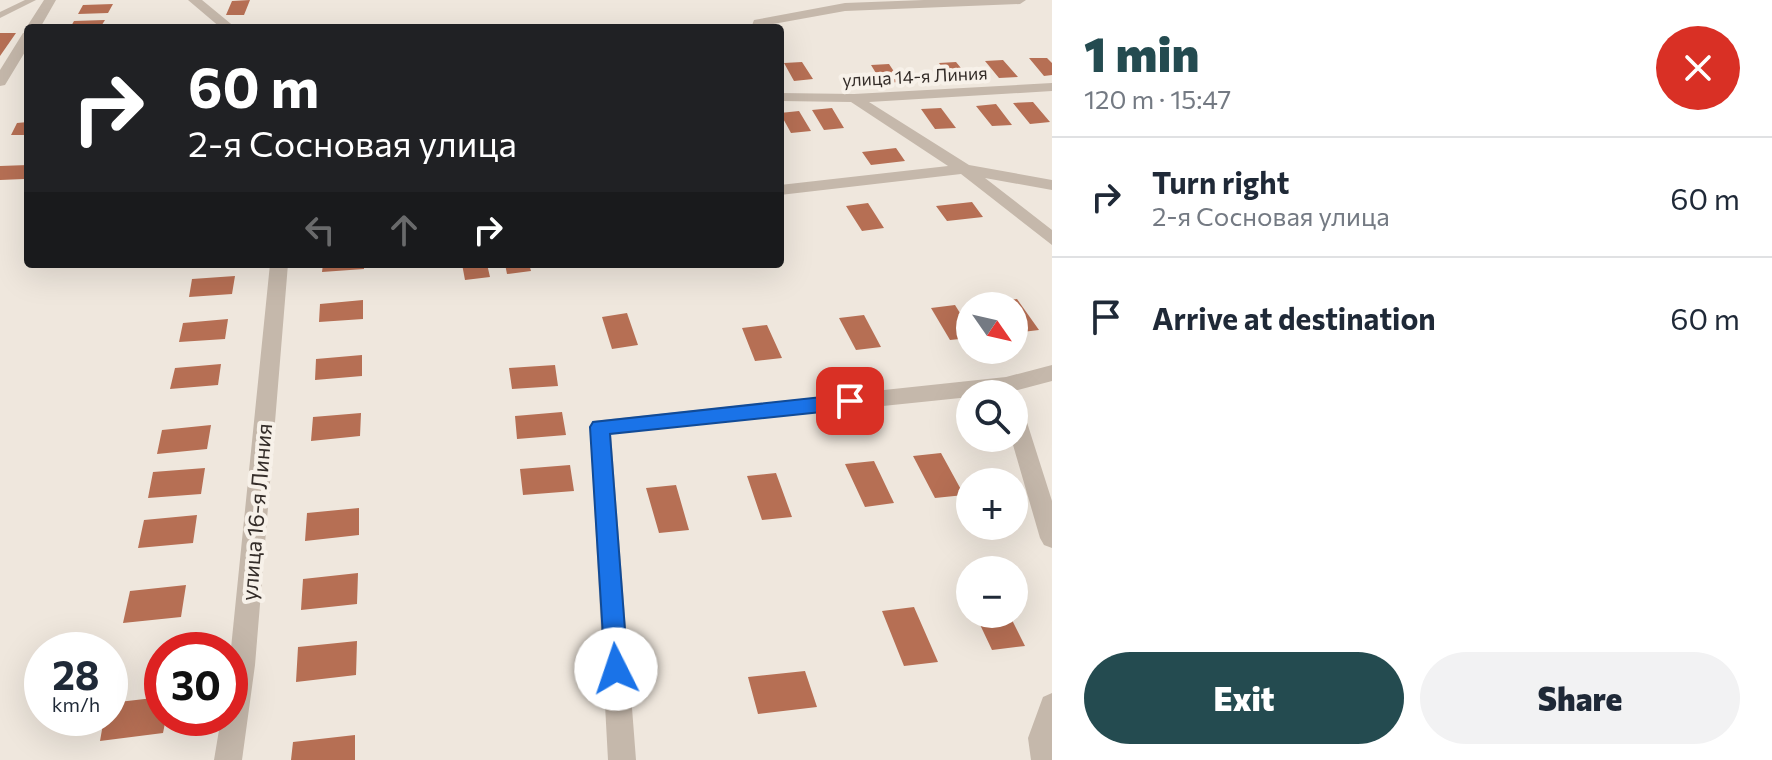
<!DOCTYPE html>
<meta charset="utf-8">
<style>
:root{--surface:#fff;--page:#f2f2f3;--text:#1f2937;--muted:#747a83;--line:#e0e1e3;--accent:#244b50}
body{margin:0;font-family:Commissioner,sans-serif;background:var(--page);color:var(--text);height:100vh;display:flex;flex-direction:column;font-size:30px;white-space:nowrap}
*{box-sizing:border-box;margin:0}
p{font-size:26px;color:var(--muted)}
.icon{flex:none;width:44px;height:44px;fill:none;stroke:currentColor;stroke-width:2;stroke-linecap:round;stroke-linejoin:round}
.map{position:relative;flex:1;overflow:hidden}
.drawer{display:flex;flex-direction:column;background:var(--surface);width:720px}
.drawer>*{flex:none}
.top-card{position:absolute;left:24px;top:24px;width:760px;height:244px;border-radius:8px;box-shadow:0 8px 32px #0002;background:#202124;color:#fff;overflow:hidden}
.needle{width:52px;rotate:124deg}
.tools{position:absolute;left:956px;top:292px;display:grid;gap:16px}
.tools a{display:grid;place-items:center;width:72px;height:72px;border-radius:50%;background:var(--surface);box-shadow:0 8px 32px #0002;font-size:40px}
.speed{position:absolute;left:24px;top:632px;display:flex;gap:16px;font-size:40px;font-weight:700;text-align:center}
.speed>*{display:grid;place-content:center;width:104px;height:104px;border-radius:50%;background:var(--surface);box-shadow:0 8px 32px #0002;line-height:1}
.speed small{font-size:20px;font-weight:400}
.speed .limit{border:12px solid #d22;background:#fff;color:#111}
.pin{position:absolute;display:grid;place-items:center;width:68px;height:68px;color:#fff;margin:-34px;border-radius:16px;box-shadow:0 4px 12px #0006}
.me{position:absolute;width:88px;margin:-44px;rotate:356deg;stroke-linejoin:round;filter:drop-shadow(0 0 6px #0008)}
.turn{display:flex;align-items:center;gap:28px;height:168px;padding:0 32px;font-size:36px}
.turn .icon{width:104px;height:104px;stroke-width:2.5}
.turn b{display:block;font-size:56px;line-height:68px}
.lanes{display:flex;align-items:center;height:76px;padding:0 32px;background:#0003;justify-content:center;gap:40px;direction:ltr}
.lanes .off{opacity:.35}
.round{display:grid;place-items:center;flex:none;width:84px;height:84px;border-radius:42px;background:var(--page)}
.headline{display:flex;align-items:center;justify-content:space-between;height:136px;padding:0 32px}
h1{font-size:48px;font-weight:800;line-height:60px;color:var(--accent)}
.cta{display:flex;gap:16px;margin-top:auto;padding:16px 32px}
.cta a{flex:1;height:92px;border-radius:48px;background:var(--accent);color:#fff;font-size:32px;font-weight:800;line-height:92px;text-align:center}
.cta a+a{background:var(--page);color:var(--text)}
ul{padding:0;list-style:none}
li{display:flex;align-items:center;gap:24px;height:120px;padding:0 32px;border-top:2px solid var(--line)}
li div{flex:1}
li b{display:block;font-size:30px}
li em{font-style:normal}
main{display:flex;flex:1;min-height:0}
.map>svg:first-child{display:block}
</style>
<main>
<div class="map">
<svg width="1052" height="760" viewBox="0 0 1052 760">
<rect width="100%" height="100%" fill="#efe7dd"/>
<path fill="#b66f54" d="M250 0 244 15H226L232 1Z
M113 4 108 13 78 14 83 5Z
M105 20 100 28H70L74 21Z
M0 33H16L0 56Z
M1029 58H1047L1052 63V75L1044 76Z
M1003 60 1018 77 999 78 985 61Z
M802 62 813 79 794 81 784 63Z
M956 62 970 79 951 80 939 63Z
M889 64 901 82 882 83 871 65Z
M1033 102 1050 122 1030 124 1013 103Z
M996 104 1012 125 992 126 976 106Z
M832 108 844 128 824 130 812 110Z
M941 108 956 128 935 129 921 109Z
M799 111 811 131 791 133 780 113Z
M28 122V135H11L17 123Z
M896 148 905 161 871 165 862 152Z
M28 165 24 179 0 180V166Z
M972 202 983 217 947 221 936 206Z
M868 203 884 228 862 231 846 206Z
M323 264H364V269L322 272Z
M462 264H487L490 277 465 280Z
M505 264H529L531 271 507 274Z
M235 276 232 294 189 297 192 279Z
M1017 299 1039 330 1014 333V306H996L993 302Z
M363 300V319L319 322 320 304Z
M955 305 970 329V338L950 340 931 308Z
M627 313 638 345 612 349 602 317Z
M864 315 881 347 856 350 839 318Z
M228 319 225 339 179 342 183 323Z
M767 325 782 358 755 361 742 328Z
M362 355V376L315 380 316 359Z
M221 364 218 385 170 389 175 368Z
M555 365 558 386 512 389 509 368Z
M562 412 566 435 517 439 515 416Z
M361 413 360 436 311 441 313 417Z
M211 425 207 449 157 454 162 430Z
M941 453 964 495 935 498 913 456Z
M874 461 894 503 865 507 845 464Z
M570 465 574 491 523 495 520 469Z
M205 468 201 494 148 498 153 472Z
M776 473 792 517 762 520 747 476Z
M676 485 689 530 659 533 646 488Z
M359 508V535L305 541 307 513Z
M197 515 193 543 138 548 144 520Z
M358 573 357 604 301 610 303 579Z
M186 585 181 617 123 623 130 591Z
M914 607 938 662 904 666 882 611Z
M975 614H1009L1025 646 992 650Z
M357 641 356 675 296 682 298 647Z
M805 671 817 707 758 714 748 677Z
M162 697V718H166L163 733 100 741 104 718H110V703Z
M355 735V760H291L293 742Z"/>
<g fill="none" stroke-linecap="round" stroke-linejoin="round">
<path fill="#c5b8ab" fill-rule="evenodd" d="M25 0H36L0 18V12Z"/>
<path fill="#c5b8ab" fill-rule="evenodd" d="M44 0H56L40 28 28 30 26 28Z
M188 0H202L236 28H221Z
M924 0H1026L1020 4 845 11 751 28 754 20 845 3Z
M28 32V47L5 85 0 86V70L23 33Z
M1052 83V91L869 102 969 165 1052 180V190L985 178 1052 230V245L961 174 780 195V185L948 166 851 102 780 101V93L854 94Z
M270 264H288L255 665 242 760H214L221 718H230V658Z
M1052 365V381L1006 393 970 394V397L611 434 636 760H608L590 427 593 421 1006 377Z
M1014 405 1021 407 1024 413 1052 501V548L1044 545 1040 538 1011 438H1014Z
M1052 693V760H1031L1028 738 1043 697Z"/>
</g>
<path fill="#1a73e8" stroke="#114b97" stroke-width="2" d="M850 394 859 401 850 409 610 434 628 669 624 677 616 681 608 677 605 669 590 427 593 422Z"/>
<g text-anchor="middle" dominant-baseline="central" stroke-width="8" stroke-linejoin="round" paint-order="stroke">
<g font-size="18" fill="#342d29" stroke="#f7f1e9">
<text transform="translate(915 76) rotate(-3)">улица 14-я Линия</text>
</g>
<g font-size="22" fill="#342d29" stroke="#f7f1e9">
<text transform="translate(256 512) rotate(-85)">улица 16-я Линия</text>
</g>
</g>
</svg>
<div class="tools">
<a><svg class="needle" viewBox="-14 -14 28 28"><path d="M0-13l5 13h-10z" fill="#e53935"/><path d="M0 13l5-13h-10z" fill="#747a83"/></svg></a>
<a><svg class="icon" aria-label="search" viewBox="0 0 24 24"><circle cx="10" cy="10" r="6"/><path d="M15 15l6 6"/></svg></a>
<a>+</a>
<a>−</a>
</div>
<div class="speed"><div>28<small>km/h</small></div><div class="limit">30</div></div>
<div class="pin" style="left:850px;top:401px;background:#d93025"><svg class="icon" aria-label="arrive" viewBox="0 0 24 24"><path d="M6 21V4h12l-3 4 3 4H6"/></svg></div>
<svg class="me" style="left:616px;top:669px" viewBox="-20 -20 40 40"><circle r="19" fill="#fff"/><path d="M0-13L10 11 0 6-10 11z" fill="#1a73e8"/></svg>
<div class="top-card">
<div class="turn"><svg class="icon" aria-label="right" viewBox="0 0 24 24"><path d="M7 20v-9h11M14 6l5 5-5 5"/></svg><div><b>60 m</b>2-я Сосновая улица</div></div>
<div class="lanes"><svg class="icon off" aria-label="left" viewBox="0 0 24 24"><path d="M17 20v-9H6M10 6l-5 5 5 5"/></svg><svg class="icon off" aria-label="ahead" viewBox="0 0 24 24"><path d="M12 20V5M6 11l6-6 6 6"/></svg><svg class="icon" aria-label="right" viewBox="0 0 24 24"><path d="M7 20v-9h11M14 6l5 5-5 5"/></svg></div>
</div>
</div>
<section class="drawer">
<div class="headline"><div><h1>1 min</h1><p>120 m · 15:47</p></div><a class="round" style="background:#d93025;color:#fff"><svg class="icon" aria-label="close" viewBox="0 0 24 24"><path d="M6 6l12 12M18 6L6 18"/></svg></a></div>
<ul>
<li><svg class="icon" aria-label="right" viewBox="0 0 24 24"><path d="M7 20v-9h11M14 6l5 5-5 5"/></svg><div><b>Turn right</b><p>2-я Сосновая улица</p></div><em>60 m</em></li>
<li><svg class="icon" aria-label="arrive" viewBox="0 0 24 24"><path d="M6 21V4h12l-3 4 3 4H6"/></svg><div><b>Arrive at destination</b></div><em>60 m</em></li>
</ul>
<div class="cta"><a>Exit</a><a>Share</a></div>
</section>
</main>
